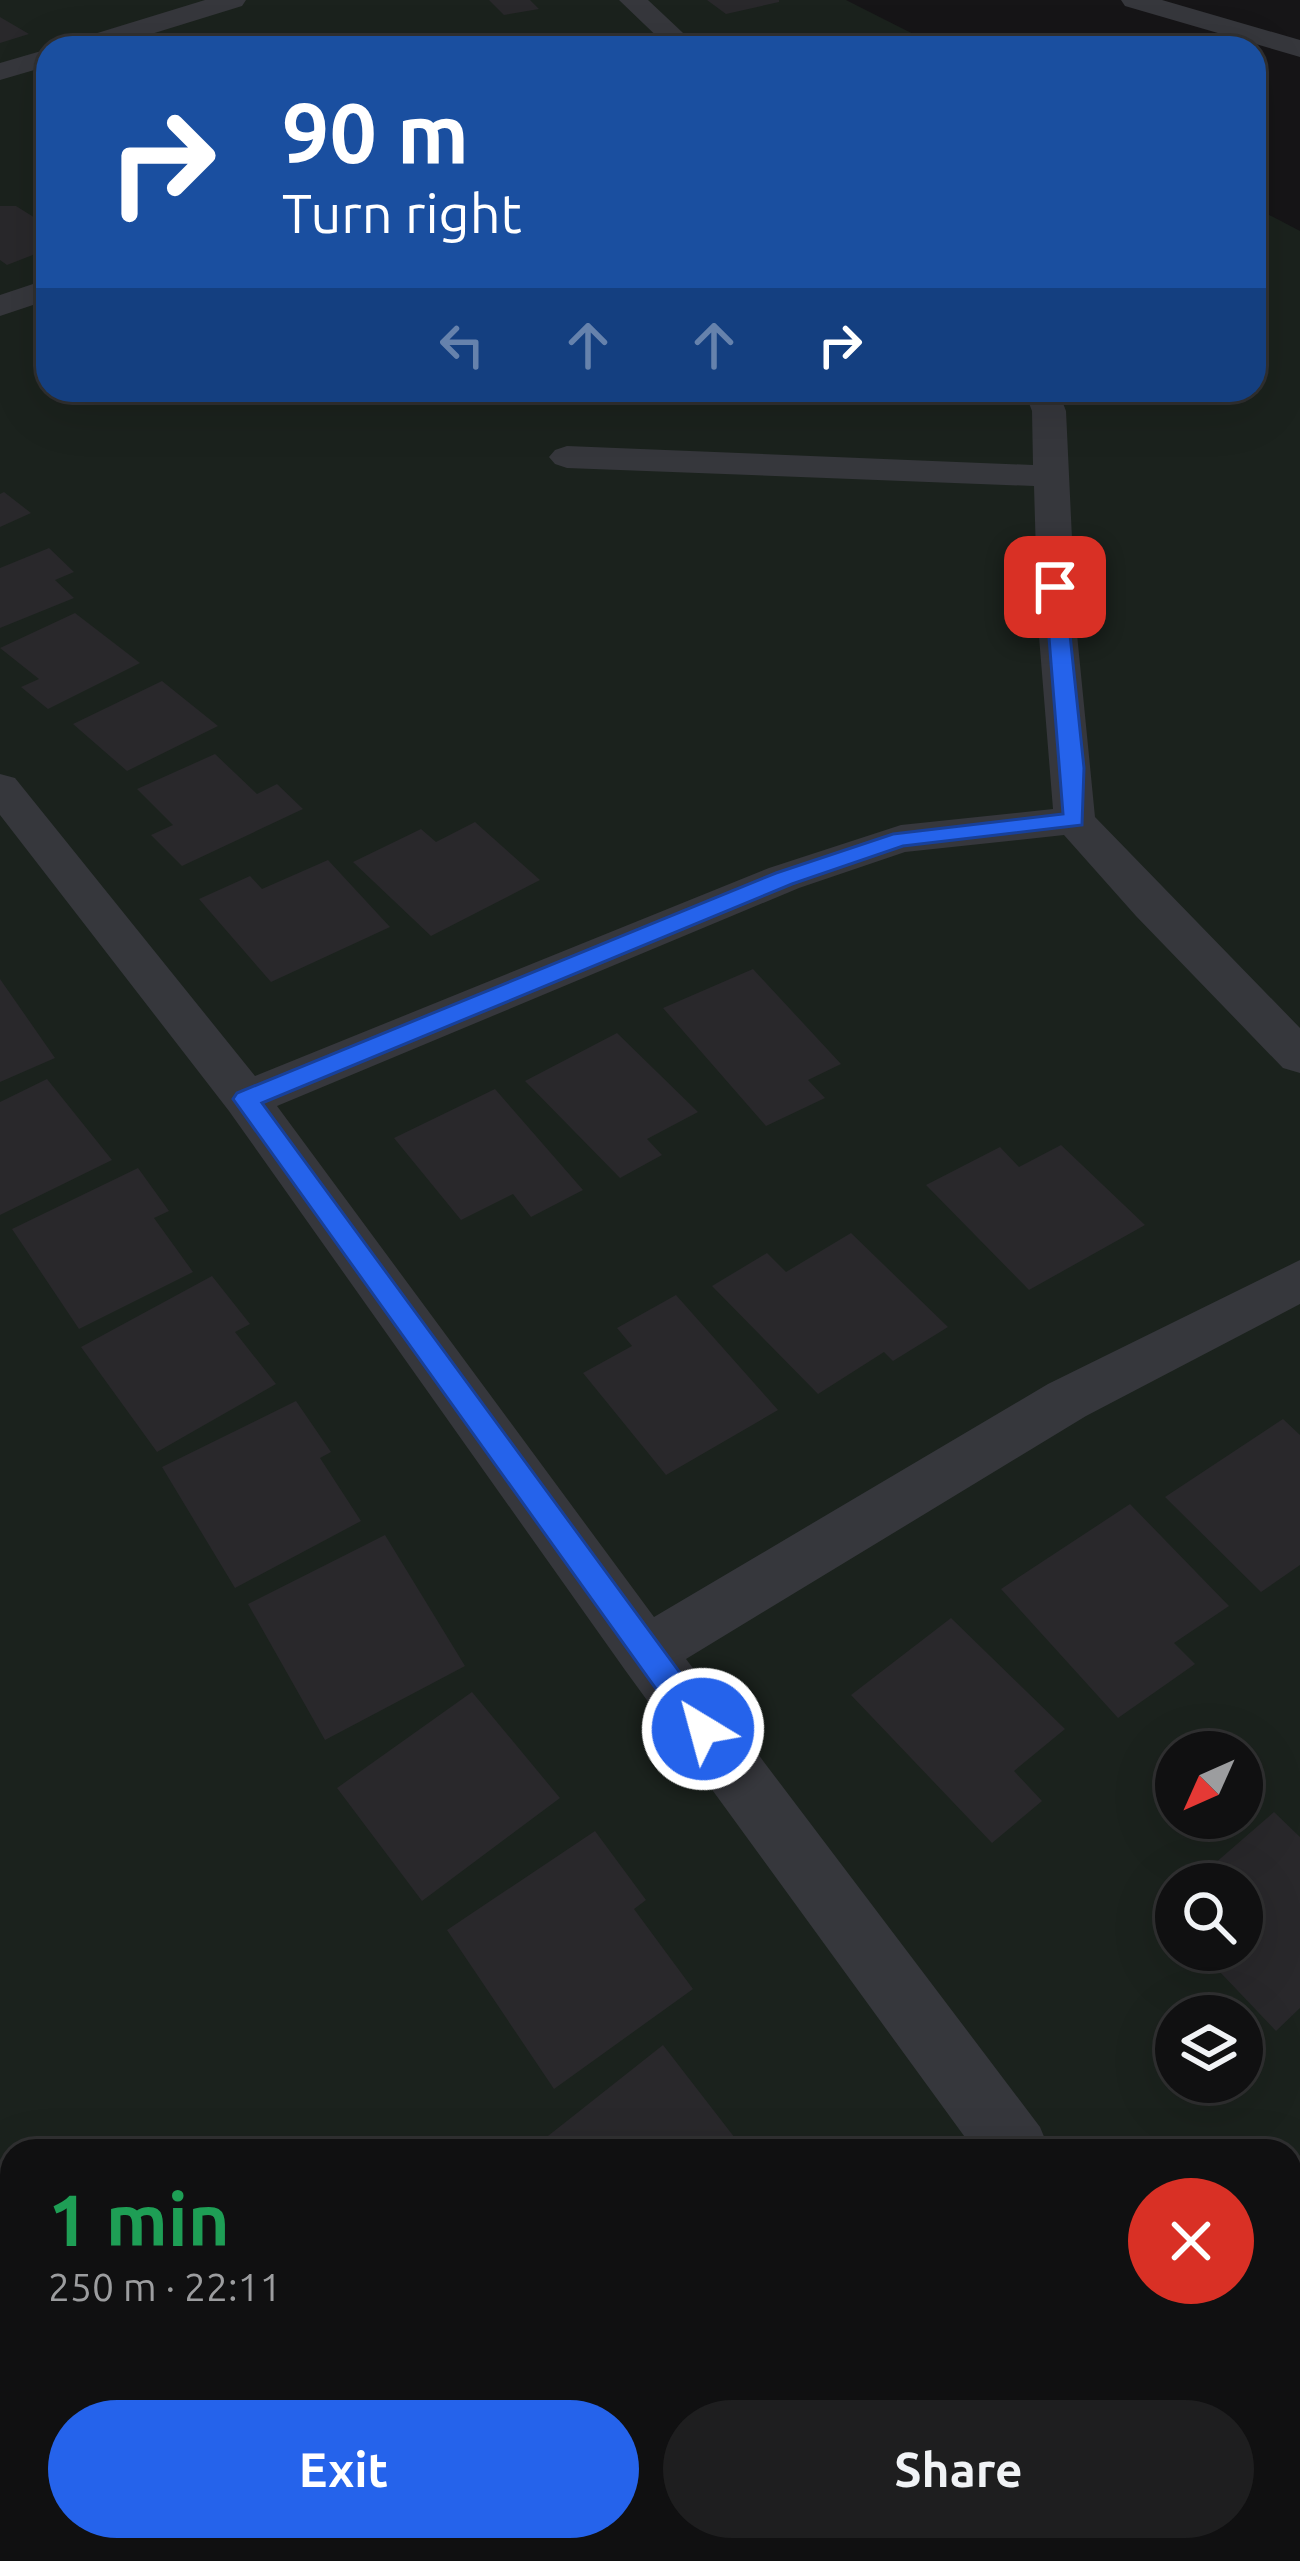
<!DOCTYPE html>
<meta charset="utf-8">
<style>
:root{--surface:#101011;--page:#1e1e1f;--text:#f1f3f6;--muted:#9c9d9f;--line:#303031;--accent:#2563eb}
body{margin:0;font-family:Ubuntu,sans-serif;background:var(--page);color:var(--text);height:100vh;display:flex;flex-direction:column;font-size:45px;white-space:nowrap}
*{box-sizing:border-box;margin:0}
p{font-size:39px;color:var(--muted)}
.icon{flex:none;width:66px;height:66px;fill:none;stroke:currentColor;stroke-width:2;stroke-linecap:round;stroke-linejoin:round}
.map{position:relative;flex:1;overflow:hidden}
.drawer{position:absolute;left:0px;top:2139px;width:1302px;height:423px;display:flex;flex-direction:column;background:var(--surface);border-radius:36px 36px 0 0;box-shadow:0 12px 48px #0002,0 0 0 3px var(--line)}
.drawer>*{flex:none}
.hud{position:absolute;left:36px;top:36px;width:1230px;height:366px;border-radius:36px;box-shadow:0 12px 48px #0002,0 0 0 3px var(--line);background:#1a4fa0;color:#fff;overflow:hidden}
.needle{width:78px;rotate:225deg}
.controls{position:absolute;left:1155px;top:1731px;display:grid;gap:24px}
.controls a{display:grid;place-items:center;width:108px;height:108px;border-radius:50%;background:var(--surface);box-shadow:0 12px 48px #0002,0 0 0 3px var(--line);font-size:60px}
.pin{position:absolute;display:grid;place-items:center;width:102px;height:102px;color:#fff;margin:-51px;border-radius:24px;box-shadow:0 6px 18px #0006}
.me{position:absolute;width:132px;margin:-66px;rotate:323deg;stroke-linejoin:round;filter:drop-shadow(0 0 9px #0008)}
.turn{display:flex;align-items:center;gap:42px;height:252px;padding:0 48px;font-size:54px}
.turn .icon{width:156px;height:156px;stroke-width:2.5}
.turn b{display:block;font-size:84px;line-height:102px}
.lanes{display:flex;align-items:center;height:114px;padding:0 48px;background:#0003;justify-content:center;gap:60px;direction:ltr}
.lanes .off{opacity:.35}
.round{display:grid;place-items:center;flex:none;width:126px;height:126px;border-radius:63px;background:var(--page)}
.headline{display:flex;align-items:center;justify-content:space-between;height:204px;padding:0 48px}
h1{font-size:72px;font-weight:700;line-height:90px;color:#1e9e55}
.button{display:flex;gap:24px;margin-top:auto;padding:24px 48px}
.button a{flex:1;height:138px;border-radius:72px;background:var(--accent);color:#fff;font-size:48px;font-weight:700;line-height:138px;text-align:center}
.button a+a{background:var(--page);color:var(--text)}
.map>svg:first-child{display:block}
</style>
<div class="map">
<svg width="1300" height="2561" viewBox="0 0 1300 2561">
<rect width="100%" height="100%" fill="#161517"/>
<path fill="#1b221d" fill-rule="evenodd" d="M0 0H846L941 48H48V390H1254V207L1300 231V2561H0ZM1176 1752H1242V1818H1176ZM1176 1884H1242V1950H1176ZM1176 2016H1242V2082H1176ZM12 2151H1290V2550H12Z"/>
<path fill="#29282b" d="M489 0H530L539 9 504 15Z
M707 0H779V2L726 14Z
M0 17 29 34 0 43Z
M0 206H16L48 226V249L7 265 0 260Z
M4 492 31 513 0 527V494Z
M49 548 74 572 55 580 74 598 0 628V568Z
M75 613 140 663 48 709 21 687 39 679 0 648Z
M162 681 218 726 127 771 73 724Z
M215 754 257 794 277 784 303 809 182 866 151 835 173 825 137 789Z
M475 822 540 880 431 936 353 862 421 829 436 842Z
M328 860 390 927 271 982 199 899 250 876 262 889Z
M753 969 841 1064 808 1080 825 1098 766 1126 663 1008Z
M0 979 55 1058 0 1082Z
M617 1033 698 1112 647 1139 662 1155 620 1178 525 1081Z
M47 1079 112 1160 0 1215V1102Z
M495 1089 583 1190 531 1217 513 1194 461 1220 394 1138Z
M1061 1145 1145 1225 1029 1290 926 1185 1000 1147 1019 1167Z
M138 1168 169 1211 154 1218 193 1272 79 1329 12 1229Z
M851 1233 948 1327 893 1361 884 1352 818 1394 712 1286 767 1253 786 1272Z
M212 1276 250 1324 235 1332 276 1384 157 1452 81 1347Z
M676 1295 778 1410 666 1475 583 1373 632 1346 617 1328Z
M296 1401 331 1452 320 1458 361 1521 235 1588 162 1467Z
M1283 1419 1300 1435V1565L1261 1592 1165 1497Z
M1130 1504 1229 1606 1174 1643 1195 1664 1118 1718 1001 1589Z
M385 1535 465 1666 325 1740 248 1604Z
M951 1618 1065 1729 1014 1771 1042 1801 992 1843 851 1695Z
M472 1692 560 1798 422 1901 337 1788Z
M1274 1812 1300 1837V2008L1276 2031 1199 1950H1242V1884H1191Z
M595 1831 646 1900 634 1909 693 1989 554 2089 447 1930Z
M663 2045 745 2151H529Z"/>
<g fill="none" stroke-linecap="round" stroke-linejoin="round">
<path fill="#36373c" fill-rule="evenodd" d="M205 0H246L242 6 106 48H64L68 42Z
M619 0H648L699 48H669Z
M1121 0H1162L1300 40V57L1125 6Z
M48 49V66L0 80V63Z
M48 279V300L0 316V295Z
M1024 390H1058L1066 411 1076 624 1095 817 1300 1028V1073L1283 1068 1136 916 1064 835 905 852 799 888 277 1106 654 1617 1048 1384 1300 1260V1304L1086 1416 686 1659 1040 2127 1050 2151H975L625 1670 229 1111 0 815V774L15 778 255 1076 769 868 901 825 1053 809 1038 624 1034 486 567 468 555 464 549 457 555 450 567 446 1033 465 1032 411Z"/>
</g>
<path fill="#2563eb" stroke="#184099" stroke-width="3" d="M1055 581 1065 587 1084 768 1082 825 903 846 792 884 262 1103 714 1719 719 1729 714 1739 703 1744 692 1739 233 1099 237 1093 776 873 893 834 1063 814 1045 587Z"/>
</svg>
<div class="controls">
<a><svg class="needle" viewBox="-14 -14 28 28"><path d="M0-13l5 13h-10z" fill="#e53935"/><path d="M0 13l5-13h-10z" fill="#9c9d9f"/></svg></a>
<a><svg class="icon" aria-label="search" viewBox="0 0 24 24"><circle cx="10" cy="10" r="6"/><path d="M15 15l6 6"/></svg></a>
<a><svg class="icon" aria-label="layers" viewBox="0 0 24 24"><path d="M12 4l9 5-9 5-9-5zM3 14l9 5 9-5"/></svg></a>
</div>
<div class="pin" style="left:1055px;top:587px;background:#d93025"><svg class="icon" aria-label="arrive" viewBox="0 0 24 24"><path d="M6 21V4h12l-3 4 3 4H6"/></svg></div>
<svg class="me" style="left:703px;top:1729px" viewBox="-20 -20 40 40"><circle r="17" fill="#2563eb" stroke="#fff" stroke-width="3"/><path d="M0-11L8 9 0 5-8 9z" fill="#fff"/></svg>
<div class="hud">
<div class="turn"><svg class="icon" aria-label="right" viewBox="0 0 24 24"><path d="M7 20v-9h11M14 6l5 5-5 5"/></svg><div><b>90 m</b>Turn right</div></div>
<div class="lanes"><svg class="icon off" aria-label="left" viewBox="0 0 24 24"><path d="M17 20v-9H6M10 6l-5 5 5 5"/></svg><svg class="icon off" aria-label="ahead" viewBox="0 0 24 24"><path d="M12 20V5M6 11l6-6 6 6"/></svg><svg class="icon off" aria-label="ahead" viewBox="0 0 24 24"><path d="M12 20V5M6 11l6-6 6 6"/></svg><svg class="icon" aria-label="right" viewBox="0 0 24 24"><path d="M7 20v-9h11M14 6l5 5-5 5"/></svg></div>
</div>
<section class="drawer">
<div class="headline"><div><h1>1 min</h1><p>250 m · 22:11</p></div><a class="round" style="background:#d93025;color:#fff"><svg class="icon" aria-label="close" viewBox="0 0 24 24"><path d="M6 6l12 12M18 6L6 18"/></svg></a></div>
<div class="button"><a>Exit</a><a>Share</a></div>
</section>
</div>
